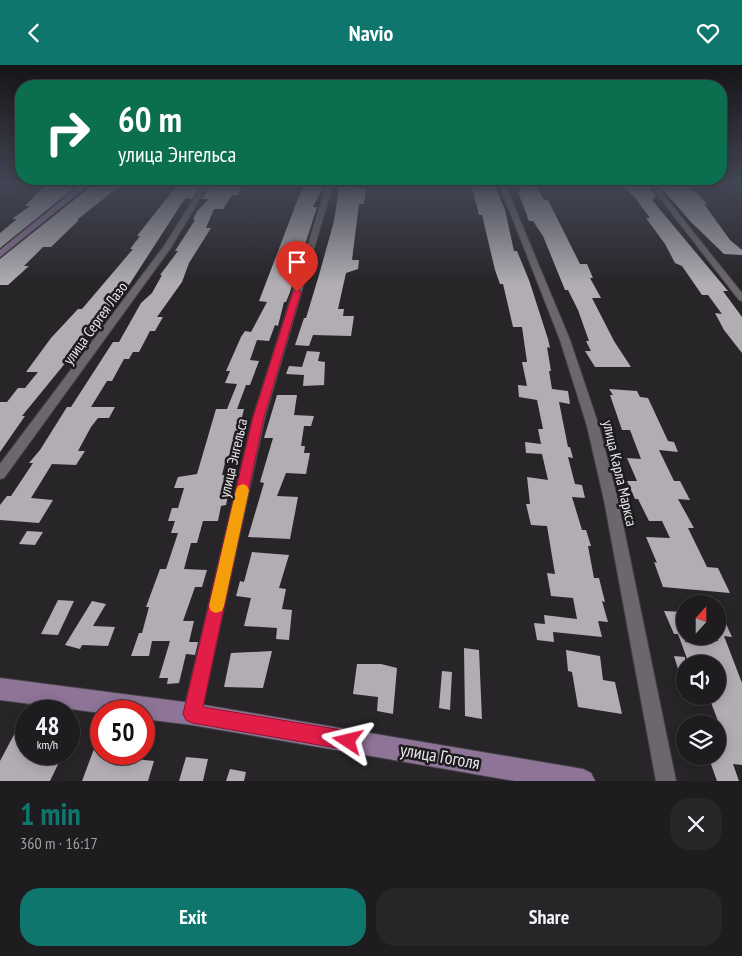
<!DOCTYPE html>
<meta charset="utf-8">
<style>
:root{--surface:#1e1c1f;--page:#262528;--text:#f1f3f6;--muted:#a1a1a4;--line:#3c3a3d;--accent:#0f766e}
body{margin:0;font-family:"PT Sans Narrow",sans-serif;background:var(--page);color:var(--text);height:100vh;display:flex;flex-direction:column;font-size:19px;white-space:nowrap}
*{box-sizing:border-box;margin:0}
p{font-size:16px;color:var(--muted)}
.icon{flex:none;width:28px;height:28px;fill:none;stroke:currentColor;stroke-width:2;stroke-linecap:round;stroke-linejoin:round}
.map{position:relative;height:716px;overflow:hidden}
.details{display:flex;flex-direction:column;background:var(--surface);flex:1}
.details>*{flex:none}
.guide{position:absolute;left:15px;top:15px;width:712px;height:105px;border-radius:20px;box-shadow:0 2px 12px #0003,0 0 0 1px var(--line);background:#0b6e4f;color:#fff;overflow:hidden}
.needle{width:32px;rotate:21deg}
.fabs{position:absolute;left:676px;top:530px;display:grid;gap:10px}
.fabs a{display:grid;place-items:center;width:50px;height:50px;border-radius:50%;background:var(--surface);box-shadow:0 2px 12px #0003,0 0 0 1px var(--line);font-size:25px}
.speed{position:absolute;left:15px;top:635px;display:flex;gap:10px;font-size:25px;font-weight:700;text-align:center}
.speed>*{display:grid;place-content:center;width:65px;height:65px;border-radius:50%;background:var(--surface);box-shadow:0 2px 12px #0003,0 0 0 1px var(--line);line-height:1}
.speed small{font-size:12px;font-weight:400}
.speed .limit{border:8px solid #d22;background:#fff;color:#111}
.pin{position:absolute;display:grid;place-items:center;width:42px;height:42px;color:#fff;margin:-51px -21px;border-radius:50% 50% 50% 0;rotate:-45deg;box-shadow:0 0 5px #0007}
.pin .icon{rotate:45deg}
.me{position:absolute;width:55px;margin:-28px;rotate:280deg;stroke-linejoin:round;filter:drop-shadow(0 0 4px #0008)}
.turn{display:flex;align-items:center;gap:18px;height:105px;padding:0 20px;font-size:22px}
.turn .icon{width:65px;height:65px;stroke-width:2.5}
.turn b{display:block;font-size:35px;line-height:42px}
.round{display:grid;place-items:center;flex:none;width:52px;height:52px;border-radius:20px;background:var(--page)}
.summary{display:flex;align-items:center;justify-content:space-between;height:85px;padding:0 20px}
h1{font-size:30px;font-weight:700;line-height:38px;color:var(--accent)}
.cta{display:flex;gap:10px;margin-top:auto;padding:10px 20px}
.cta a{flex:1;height:58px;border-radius:20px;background:var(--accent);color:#fff;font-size:20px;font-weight:700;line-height:58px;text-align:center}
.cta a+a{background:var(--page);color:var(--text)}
header{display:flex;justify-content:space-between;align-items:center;height:65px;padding:0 20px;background:var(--accent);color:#fff;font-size:22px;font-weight:700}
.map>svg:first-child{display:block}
</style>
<header><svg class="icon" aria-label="back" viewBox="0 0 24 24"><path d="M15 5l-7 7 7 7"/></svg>Navio<svg class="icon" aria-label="heart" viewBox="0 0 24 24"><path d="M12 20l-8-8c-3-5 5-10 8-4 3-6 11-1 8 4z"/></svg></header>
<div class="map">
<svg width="742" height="716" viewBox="0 0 742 716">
<rect width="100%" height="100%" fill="#282529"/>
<path fill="#b1adb3" d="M51 119H75L71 123H74L0 183V168L17 154H12L30 141H25L42 123Z
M98 119H122L77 155H79L51 182H43L24 201H29L8 220H0V194L89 123 95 122Z
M178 119H201L192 134 186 133 182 138 129 220 22 351H25L0 387V337H7L18 323H25L38 307H26L51 273 78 244H82L133 184H130L140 171H137Z
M211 119 240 120 238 122H242L238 130H232L223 144H214L206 163H211L189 198 182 217 157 252H163L155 266H150L139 287H133L129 294H124L112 316H107L91 342H115L109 353H98L91 362 78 386H85L76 400 52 399 31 433 53 435 39 458 0 455V440L7 431H11L33 398H29L40 385 67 342H71L113 277H119L141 238 152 228 162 210H160L178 186H175L195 155H193L197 146 209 134H202Z
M346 119H354L355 123 366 124 364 139H359L352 195H359L358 204 346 208 338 244H344L343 251H354L351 271 313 270 309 281 295 280 304 253H306L319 210 334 156 339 122 346 123Z
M471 119H494L505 145 514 186H517L529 215 548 274 550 283 547 282 551 306H549L552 324 568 326 570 339 559 337 568 382H570L573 393 568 392 575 419 582 420 585 433 572 432 582 465H586L591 481H588L594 513H599L605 537 602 536 608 557 598 556 602 572 553 567 554 577 537 575 534 558 545 559 544 550 577 554 573 533 551 531 547 508 555 509 547 461 531 460 526 439H530L527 412 548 415 542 389 526 388 525 377 541 379 538 364H543L537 335 519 332 518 320 527 321 522 297H527L522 262H513L503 219H500L495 205 482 150H479Z
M535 119 544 135H548L580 199H587L593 213H590L601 233H592L614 276 631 302H595L585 286H591L586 276H589L578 245 568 225H565L563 220 543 171 533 156H529L518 127H521L518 120Z
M621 119H647L656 131 652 135 728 226H723L742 252V288L724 265 715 248 722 249 708 230H702L682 201 675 198 665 179 646 153H650L636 134Z
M658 119 685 120 691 126H695L708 140 704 139 730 175 742 185V190L724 189 690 156Z
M306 120 323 122 313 142H317L290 227 286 237H284L278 261 275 260 269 276 257 275 250 295 259 296 250 320H246L237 344H244L241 356H244L230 394H226L222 410 231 411 224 430H228L226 440 221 441 218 456H203L197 478H191L184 504 207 505 202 522H195L183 556H194L189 577H198L195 590 186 589 179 618 167 619 168 613H159L170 576H152L149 591H131L139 568H142L149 542H146L160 504H166L178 468H171L175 456H168L172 443H178L184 423H174L178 412 197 409 216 344H227L237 319 225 318 230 306H226L241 272 245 266 251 267 267 237 259 236 299 131Z
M307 286 320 287 318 296 325 297 324 320 303 321 304 310 286 309 289 301 302 302Z
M609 324 637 326 640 332 648 333 668 376 674 377 678 387 659 385 674 416H680L690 435 678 434 694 463H688L707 502 718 503 730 528 663 522 654 497 657 498 646 472 670 473 662 456H649L638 434H635L627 416H637L627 393 641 394 630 365H622L610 330H613Z
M277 330H297L294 350 314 351 311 361H304L301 381H305L304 388H310L306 409 286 408 277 431 298 432 290 474 248 472 264 418 260 417 273 373H264Z
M27 466 43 467 35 480 19 479Z
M252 487 289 490 279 523 286 524 282 544 292 545 289 575 276 574 277 563 244 561 251 533 236 531 240 516 244 517Z
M58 535 74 536 58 570 41 569Z
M92 536 106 539 93 561 115 562 108 581 82 580 80 584 65 580Z
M718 541 732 572 724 571 742 618V700L733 699 739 716H717L708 691H718V669H723L710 635H718V599H689L678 569H674L664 546 685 547V577L712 579 711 576H718Z
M464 583 479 585 482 654 465 651Z
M566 585 600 591 603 615 615 617 622 649 578 642 572 607 568 606Z
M272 586 263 623 224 622 231 588Z
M674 591 685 592V620H683Z
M357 599H381L397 603 393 649 377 646 378 632 353 629Z
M442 606 452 607 450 645 439 643Z
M17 664 26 666V689H63L50 716H0V696Z
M100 668 101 689H127L126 693 154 696 148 716H82Z
M186 692 208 694 203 716H179Z
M230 704 246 707 244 716H226Z"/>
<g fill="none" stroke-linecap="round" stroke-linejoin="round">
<defs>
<path id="minor" d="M203 119H209L170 184 4 413 0 414V399L164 181Z
M327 119H333L265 352 201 649 198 655 192 658 186 655 183 649 253 352Z
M499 119H505L570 275 599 361 618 435 676 716H656L604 435 587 361 560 275Z
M649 119H655L742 228V236L739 235Z"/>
<path id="major" d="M82 119H90L0 192V185Z
M0 613 192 638 583 704 591 708 595 716H515L192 660 144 654V646L101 648 0 635Z"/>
</defs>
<use href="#minor" stroke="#454246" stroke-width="2"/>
<use href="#major" stroke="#454246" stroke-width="2"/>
<use href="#minor" fill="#6b676c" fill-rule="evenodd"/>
<use href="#major" fill="#8e7497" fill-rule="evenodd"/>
</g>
<linearGradient id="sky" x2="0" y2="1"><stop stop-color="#161417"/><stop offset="0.54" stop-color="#424654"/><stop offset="1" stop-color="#424654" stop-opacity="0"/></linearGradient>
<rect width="742" height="219" fill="url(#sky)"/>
<path fill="#e11d48" stroke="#92132f" d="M297 224 301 227 264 352 203 642 348 666 355 669 358 676 355 682 348 685 192 658 186 655 183 649 253 352 293 227Z"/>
<path fill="#f59e0b" d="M243 419 247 421 249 425 224 541 222 546 216 548 211 546 209 541 236 425 238 421Z"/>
<g text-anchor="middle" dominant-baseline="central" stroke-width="5" stroke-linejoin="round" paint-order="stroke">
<g font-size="15" fill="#e9e7ea" stroke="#1e1b1f">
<text transform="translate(95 258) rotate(-54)">улица Сергея Лазо</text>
<text transform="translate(233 393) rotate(-77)">улица Энгельса</text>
<text transform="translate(620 408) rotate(77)">улица Карла Маркса</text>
</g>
<g font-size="18" fill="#e9e7ea" stroke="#1e1b1f">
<text transform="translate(440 691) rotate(10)">улица Гоголя</text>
</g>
</g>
</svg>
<div class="fabs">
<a><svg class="needle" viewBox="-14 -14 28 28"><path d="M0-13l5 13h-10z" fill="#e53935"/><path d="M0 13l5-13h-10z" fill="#a1a1a4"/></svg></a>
<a><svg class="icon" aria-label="sound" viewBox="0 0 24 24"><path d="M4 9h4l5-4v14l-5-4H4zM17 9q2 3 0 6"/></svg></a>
<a><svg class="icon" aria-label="layers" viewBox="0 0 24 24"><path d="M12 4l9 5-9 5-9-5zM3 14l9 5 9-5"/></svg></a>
</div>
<div class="speed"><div>48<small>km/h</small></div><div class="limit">50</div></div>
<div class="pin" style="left:297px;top:227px;background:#d93025"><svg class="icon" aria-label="arrive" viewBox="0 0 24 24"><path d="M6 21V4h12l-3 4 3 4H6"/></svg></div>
<svg class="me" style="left:348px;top:676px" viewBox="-20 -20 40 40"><path d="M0-17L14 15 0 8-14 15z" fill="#e11d48" stroke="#fff" stroke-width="4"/></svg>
<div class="guide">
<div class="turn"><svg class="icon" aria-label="right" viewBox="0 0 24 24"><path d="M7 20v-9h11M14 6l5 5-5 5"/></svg><div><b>60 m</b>улица Энгельса</div></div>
</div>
</div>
<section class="details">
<div class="summary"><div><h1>1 min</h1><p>360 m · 16:17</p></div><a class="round"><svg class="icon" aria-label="close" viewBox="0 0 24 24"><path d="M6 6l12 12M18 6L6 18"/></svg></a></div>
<div class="cta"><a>Exit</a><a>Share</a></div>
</section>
